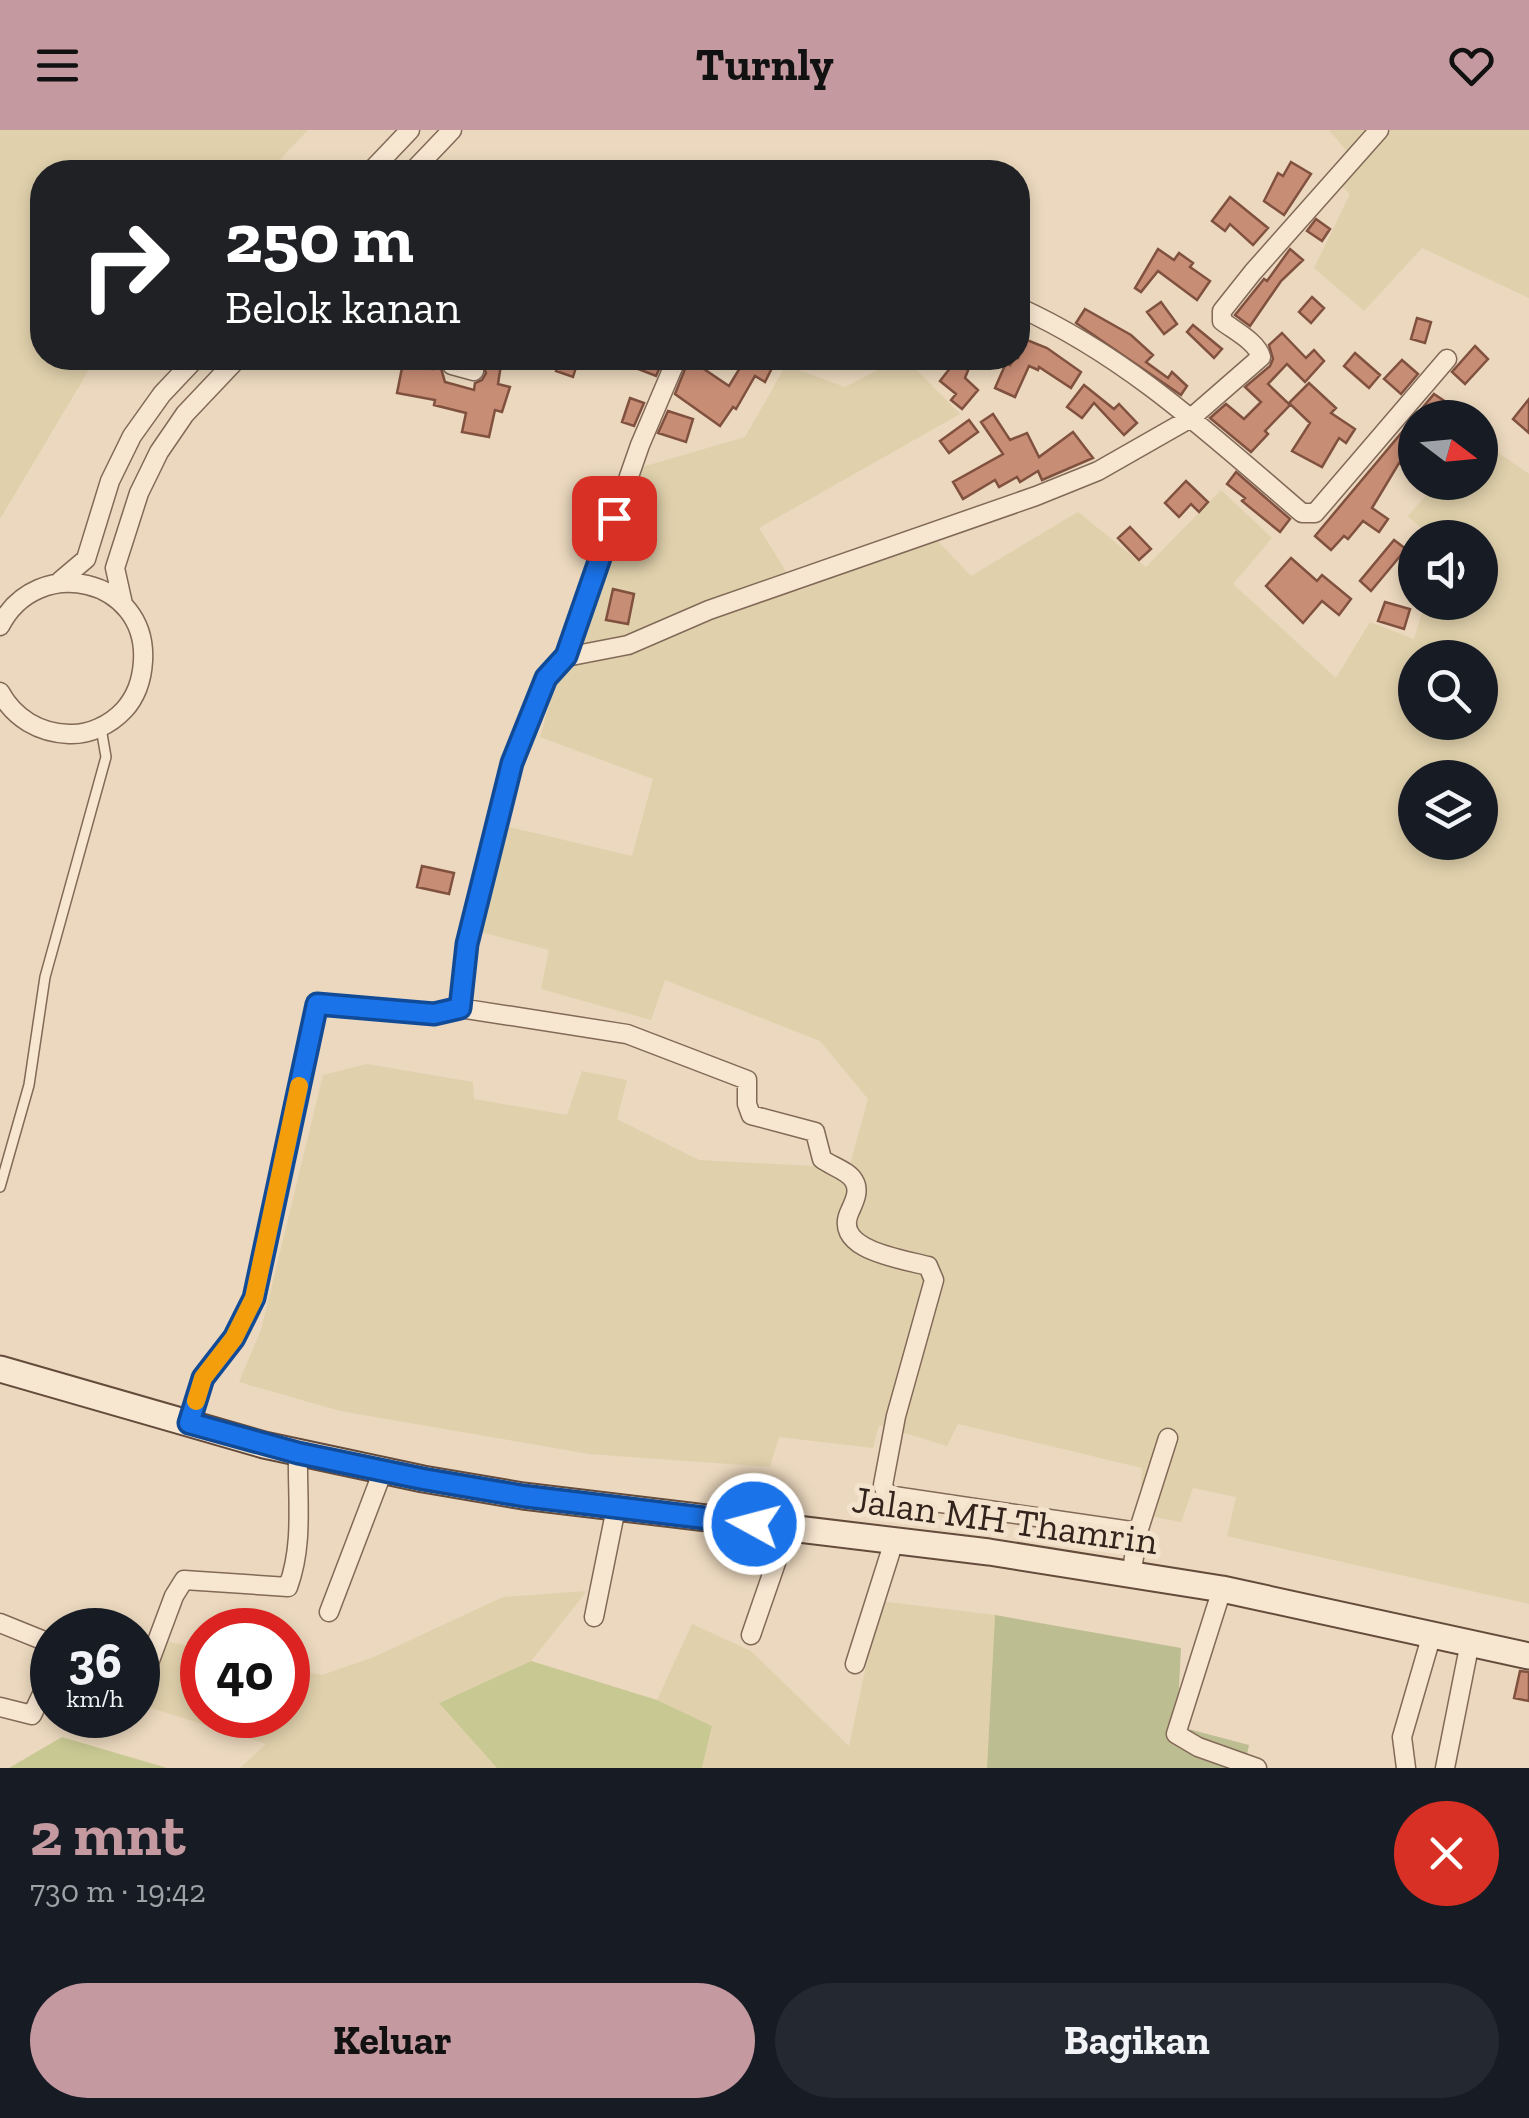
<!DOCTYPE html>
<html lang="id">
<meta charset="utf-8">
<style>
:root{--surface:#171b24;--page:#242831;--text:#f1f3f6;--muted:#9ea1a6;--accent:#c499a0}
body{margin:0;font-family:"Zilla Slab",serif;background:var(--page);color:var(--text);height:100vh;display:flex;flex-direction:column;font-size:38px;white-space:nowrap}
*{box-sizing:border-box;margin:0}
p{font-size:32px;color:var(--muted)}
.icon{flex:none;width:55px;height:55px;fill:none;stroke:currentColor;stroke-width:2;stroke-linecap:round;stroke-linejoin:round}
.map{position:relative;height:1638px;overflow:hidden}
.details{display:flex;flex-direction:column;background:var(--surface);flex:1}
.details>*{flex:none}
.guide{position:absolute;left:30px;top:30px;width:1000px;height:210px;border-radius:40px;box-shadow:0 5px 15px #0003;background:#202124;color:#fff;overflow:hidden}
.needle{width:65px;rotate:106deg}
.controls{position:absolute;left:1398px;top:270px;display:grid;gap:20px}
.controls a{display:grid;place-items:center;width:100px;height:100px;border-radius:50%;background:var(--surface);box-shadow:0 5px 15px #0003;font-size:50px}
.speed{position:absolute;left:30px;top:1478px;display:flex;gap:20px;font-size:50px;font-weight:700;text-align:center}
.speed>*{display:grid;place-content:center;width:130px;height:130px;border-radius:50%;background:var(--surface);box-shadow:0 5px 15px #0003;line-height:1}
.speed small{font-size:25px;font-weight:400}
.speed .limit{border:15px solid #d22;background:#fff;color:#111}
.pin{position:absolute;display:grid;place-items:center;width:85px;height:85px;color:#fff;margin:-42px;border-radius:20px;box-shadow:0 5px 15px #0006}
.me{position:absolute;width:110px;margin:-55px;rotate:277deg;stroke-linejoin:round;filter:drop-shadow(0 0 8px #0008)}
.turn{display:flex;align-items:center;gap:35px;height:210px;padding:0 30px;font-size:45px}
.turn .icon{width:130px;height:130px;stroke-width:2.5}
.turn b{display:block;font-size:70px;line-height:85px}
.round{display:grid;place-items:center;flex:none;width:105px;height:105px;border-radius:52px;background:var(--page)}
.summary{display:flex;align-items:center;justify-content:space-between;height:170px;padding:0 30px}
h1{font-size:60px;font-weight:800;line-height:75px;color:var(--accent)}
.primary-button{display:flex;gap:20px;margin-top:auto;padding:20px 30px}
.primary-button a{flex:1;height:115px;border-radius:60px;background:var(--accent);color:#111;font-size:40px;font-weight:800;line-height:115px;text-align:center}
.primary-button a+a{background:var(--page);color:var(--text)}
header{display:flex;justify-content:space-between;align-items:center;height:130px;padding:0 30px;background:var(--accent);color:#111;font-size:45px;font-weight:800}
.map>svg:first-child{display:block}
</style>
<header><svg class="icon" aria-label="menu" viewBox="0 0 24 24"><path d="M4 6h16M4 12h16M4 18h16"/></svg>Turnly<svg class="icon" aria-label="heart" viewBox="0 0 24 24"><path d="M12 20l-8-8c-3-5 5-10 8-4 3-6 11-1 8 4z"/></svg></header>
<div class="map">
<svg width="1529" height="1638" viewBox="0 0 1529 1638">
<rect width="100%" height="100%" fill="#ebd8be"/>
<path fill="#e0d1ac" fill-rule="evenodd" d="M0 0H308L268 42H42V228H96L0 389Z
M1329 0H1529V168L1422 118 1364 181 1314 138 1350 64 1334 49 1350 25Z
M901 228H905L960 284 759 398 798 461 935 408 971 446 1078 382 1146 437 1221 360 1272 408 1233 454 1336 548 1370 492 1414 509 1425 473 1480 472V408L1431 407 1408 386 1437 353 1480 352V310L1529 344V1474L1227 1406 1236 1367 1193 1358 1181 1392 1139 1384 1142 1338 958 1294 947 1316 879 1295 873 1318 779 1307 770 1337 589 1324 340 1281 239 1252 261 1200 323 945 367 934 473 952 474 969 567 985 582 941 627 950 617 989 699 1030 849 1038 868 969 820 911 665 850 651 890 541 859 549 820 469 799 501 695 632 726 653 649 540 607 597 407 625 342 745 307 786 235 845 257ZM1415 528H1480V592H1415ZM1415 648H1480V712H1415Z
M587 1461 531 1531 440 1572 497 1638H240L266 1614 148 1577 162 1510 202 1519V1585H288V1538L322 1545 374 1527 503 1467Z
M880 1471 995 1485 987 1638H702L712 1596 657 1570 692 1494 751 1521 849 1616Z"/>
<path fill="#c8c893" d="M531 1531 657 1570 712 1596 702 1638H497L439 1573Z
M62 1607 167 1638H9Z"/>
<path fill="#bdbd92" d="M995 1485 1181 1518 1177 1596 1249 1615 1244 1638H987Z"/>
<path fill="#c88d75" stroke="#80513f" stroke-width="2.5" d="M1291 32 1311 44 1284 85 1264 71 1278 43 1283 46Z
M1230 67 1268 98 1253 115 1230 94 1225 101 1212 91Z
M1316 89 1330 99 1322 111 1307 101Z
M1158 119 1174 130 1179 123 1193 133 1190 137 1210 151 1197 170 1158 141 1141 162 1135 158Z
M1290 119 1303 130 1281 151 1250 196 1235 185 1264 149 1267 151Z
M1312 167 1324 178 1311 193 1299 182Z
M1161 172 1177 194 1164 204 1147 182Z
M1085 179 1131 205 1153 225 1146 232 1168 248 1172 242 1187 256 1181 265 1076 193Z
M1417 188 1431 192 1425 213 1411 209Z
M1193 195 1222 219 1214 228 1187 202Z
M1282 203 1306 228 1314 220 1324 231 1305 252 1287 234 1268 254 1290 275 1265 301 1268 304 1251 322 1210 288 1226 274 1244 289 1261 272 1245 257 1270 236 1273 229 1269 215Z
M1022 208 1047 218 1081 242 1071 258 1039 237 1038 240 1029 236 1015 267 995 258 1006 233 1010 235 1014 228H1018Z
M1475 216 1488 229 1465 254 1452 242Z
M1355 223 1380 245 1369 258 1344 236Z
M433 228H438L445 252 474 260 475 253 482 250 486 243 479 228H502L498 254 510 257 502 282 495 280 489 307 462 302 466 283 434 275 435 270 397 263 403 233 432 239Z
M636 228H664L656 246 633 237Z
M746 228H777L765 252 755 246 736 279 733 277 720 296 675 264 689 229 729 256Z
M958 228H973L965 248 978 260 962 279 951 270 956 264 940 251Z
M561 229 577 234 573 247 556 241Z
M1402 230 1418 244 1401 264 1384 249Z
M1309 253 1336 278 1331 283 1355 299 1346 313 1339 308 1322 337 1292 321 1310 293 1289 273Z
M1084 255 1114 279 1119 274 1137 293 1124 305 1094 273 1082 288 1067 277Z
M1434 264 1470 288H1415V344L1399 333 1372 378 1388 389 1379 402 1363 391 1348 409 1344 406 1331 420 1315 406Z
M630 268 644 273 634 296 622 292Z
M1529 269V303L1513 289Z
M668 281 693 289 686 312 658 303Z
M993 284 1010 310 1027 303 1039 327 1073 302 1093 328 1042 350 1038 341 1020 352 1017 347 999 357 995 350 963 369 953 352 1003 324 981 292Z
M969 290 978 302 949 323 940 311Z
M1236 342 1290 389 1280 402 1242 371 1245 368 1227 354Z
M1186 351 1208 372 1199 382 1191 374 1179 387 1165 373Z
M1130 397 1151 419 1139 430 1118 408Z
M1394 410 1406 419 1371 461 1360 451Z
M1291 428 1317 451 1322 445 1351 469 1339 485 1322 471 1303 493 1266 456Z
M613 459 634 464 628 494 606 490Z
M1385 472 1410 479 1404 499 1378 491Z
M422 736 454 743 449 764 417 757Z
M1520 1541 1529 1542V1571L1514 1568Z"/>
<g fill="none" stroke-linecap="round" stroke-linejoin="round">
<defs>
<path id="lane" d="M0 1057 29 955 45 847 106 627 101 598"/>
<path id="street" d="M370 42 410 0
M412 42 452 0
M1018 177C1127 226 1212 306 1302 383H1315L1447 229
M450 228 452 235 474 241
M60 451 86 429 110 351 132 306 162 264 196 228
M123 474 115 438 139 363 159 322 185 284 238 228
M0 496C37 423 148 448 143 531 142 549 136 567 124 580 110 595 89 605 69 604 39 603 14 588 0 562
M566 527 640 315 677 228
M460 878 467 814 512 633 547 548 566 527 628 515 709 480 1036 366 1098 341 1191 288 1261 227C1257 212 1235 201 1222 191V181L1253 142 1379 0
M189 1293 203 1248 235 1208 253 1168 317 874 434 884 460 878 627 904 747 950V974L751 985 815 1002 822 1029C831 1036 849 1041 854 1051 860 1061 854 1072 850 1081 831 1120 902 1129 928 1136L934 1150 896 1286 883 1355 887 1365 1138 1402
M1131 1446 1138 1402 1168 1308
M1222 1459 1176 1604 1198 1617 1257 1638
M329 1482 384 1338
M594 1487 616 1378
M0 1493 52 1514
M751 1505 788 1398
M855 1534 894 1411
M138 1536 146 1537 149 1533 174 1466 184 1450 288 1457C304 1414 297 1368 298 1323
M0 1577 32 1585 42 1564 52 1560
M1406 1638 1402 1607 1432 1504
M1445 1638 1470 1512"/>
<path id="secondary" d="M0 1239 264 1315 423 1349 523 1366 989 1422 1222 1459 1529 1526"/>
</defs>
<use href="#lane" stroke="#826958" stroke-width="12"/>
<use href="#street" stroke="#826958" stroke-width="21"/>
<use href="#secondary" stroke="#644b3b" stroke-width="29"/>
<use href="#lane" stroke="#f7e6d0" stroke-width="9"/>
<use href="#street" stroke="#f7e6d0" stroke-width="18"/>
<use href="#secondary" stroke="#f7e6d0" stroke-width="25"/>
</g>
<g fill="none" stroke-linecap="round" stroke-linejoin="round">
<defs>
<path id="route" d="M614 388 566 526 546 548 512 633 467 814 460 878 434 884 317 874 254 1168 234 1208 203 1248 189 1293 298 1323 423 1349 523 1366 754 1394"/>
</defs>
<use href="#route" stroke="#114b97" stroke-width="25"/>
<use href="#route" stroke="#1a73e8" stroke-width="18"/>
<path stroke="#f59e0b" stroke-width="18" d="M196 1271 203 1248 234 1208 254 1168 299 956"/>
</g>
<g text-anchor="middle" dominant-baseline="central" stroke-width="10" stroke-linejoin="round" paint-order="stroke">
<g font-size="38" fill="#32241c" stroke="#f3e3cd">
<text transform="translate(1005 1390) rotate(8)">Jalan MH Thamrin</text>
</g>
</g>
</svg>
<div class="controls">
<a><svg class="needle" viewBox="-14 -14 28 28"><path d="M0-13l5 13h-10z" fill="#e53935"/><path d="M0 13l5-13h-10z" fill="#9ea1a6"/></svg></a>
<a><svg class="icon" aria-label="sound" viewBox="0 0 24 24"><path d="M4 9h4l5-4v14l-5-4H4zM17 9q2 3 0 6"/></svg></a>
<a><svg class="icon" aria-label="search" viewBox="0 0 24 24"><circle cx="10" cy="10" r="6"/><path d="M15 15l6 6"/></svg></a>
<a><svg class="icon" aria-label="layers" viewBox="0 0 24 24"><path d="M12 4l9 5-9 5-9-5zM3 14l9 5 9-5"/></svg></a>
</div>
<div class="speed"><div>36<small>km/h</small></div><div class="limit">40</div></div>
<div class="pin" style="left:614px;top:388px;background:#d93025"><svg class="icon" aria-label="arrive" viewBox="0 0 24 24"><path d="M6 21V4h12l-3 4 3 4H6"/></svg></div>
<svg class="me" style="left:754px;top:1394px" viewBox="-20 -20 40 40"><circle r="17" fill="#1a73e8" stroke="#fff" stroke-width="3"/><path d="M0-11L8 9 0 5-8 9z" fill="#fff"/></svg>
<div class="guide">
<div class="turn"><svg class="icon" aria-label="right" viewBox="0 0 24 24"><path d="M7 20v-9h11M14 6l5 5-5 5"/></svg><div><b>250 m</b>Belok kanan</div></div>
</div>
</div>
<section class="details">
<div class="summary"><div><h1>2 mnt</h1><p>730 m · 19:42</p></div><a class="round" style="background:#d93025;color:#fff"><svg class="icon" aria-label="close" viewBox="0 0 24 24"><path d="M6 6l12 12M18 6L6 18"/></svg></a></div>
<div class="primary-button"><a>Keluar</a><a>Bagikan</a></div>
</section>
